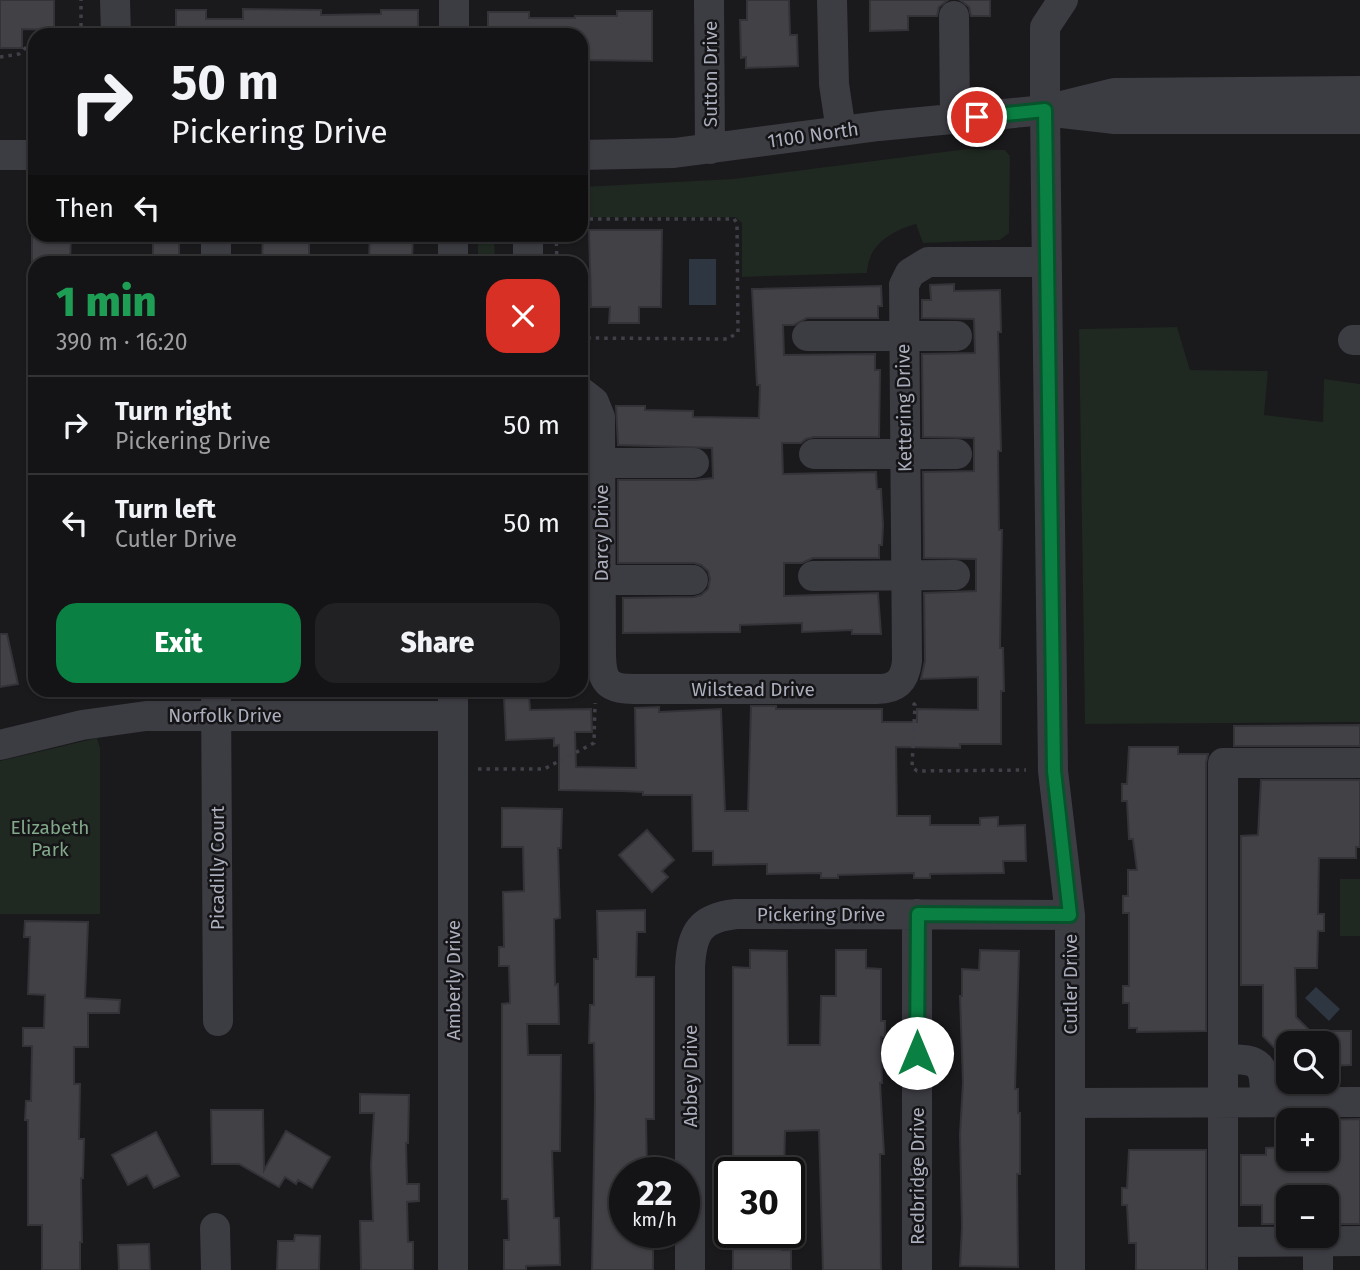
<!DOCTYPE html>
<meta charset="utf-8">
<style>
:root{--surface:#141315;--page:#212022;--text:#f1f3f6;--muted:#9d9ea0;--line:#333234;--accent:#0b8043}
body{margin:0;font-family:"Fira Sans",sans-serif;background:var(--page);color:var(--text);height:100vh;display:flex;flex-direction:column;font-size:26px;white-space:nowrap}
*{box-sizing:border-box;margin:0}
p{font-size:23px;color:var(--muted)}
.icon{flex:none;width:38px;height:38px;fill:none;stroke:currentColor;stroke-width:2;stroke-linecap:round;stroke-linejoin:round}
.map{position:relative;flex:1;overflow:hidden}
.panel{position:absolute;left:28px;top:256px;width:560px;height:441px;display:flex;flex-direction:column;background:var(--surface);border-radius:21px;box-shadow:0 2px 5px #0004,0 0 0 2px var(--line)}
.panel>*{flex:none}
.hud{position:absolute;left:28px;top:28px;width:560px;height:214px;border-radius:21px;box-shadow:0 2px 5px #0004,0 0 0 2px var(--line);background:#141315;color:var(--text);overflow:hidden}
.controls{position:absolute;left:1276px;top:1031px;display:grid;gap:14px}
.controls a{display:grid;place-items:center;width:63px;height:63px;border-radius:14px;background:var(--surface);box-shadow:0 2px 5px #0004,0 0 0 2px var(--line);font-size:35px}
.speed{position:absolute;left:609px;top:1157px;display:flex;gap:14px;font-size:35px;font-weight:700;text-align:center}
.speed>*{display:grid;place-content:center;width:91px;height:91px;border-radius:50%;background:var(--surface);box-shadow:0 2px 5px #0004,0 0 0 2px var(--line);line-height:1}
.speed small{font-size:18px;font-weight:400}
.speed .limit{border:4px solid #111;border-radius:10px;background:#fff;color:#111}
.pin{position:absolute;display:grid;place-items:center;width:60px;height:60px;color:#fff;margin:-30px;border:4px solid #fff;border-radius:50%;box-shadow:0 2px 7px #0007}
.me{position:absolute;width:77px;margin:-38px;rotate:0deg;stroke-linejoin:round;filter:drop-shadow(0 0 5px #0008)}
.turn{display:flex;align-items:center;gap:24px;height:147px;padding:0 28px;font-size:32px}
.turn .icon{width:91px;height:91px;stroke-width:2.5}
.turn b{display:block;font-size:49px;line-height:60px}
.then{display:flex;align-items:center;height:66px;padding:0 28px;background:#0003;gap:14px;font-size:26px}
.round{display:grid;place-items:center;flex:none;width:74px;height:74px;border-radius:21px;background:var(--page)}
.head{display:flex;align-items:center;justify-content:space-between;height:119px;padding:0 28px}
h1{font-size:42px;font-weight:800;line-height:52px;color:#1e9e55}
.cta{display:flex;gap:14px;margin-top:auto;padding:14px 28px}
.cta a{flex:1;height:80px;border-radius:21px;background:var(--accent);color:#fff;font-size:28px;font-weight:800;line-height:80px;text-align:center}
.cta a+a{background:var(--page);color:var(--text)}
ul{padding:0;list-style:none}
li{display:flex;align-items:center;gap:21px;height:98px;padding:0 28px;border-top:2px solid var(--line)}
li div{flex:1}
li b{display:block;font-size:26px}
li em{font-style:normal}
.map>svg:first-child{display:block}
</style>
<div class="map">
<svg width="1360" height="1270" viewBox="0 0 1360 1270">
<rect width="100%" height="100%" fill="#1a191c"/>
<path fill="#1f2821" d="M967 149 1005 150 1010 156 1009 233 1000 240 923 243 916 224C892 231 868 244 867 273L742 277V223L735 217H581V187L733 179Z
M478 235H494L495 262H478Z
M1177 327 1190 370 1268 371 1264 415 1323 422 1324 379 1360 384V722L1085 724 1079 329Z
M97 738 100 748V914H0V761Z
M1340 879H1360V936H1340Z"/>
<path fill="#2e3641" d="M689 259H716V305H689Z
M1316 987 1340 1009 1329 1021 1305 998Z"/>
<path fill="#414146" stroke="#343338" stroke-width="2" d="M0 0H54V30L22 29V48H0Z
M747 0H789L790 35H797L798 66 746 68V57L741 58 740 20H747Z
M870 0H948L939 7 937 16H908V30L870 31Z
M960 0H990V16H971L969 7Z
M243 9 321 10V15L381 14V10H418V35H176V10H206V19H243Z
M617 11H652V61L581 60V35H488V12H529V18H575V16H617Z
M589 230H662L661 307H639V323H609L610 307H591Z
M32 234H71L70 262H32Z
M153 234H179V262H153Z
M263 234H309V262H262Z
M370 234H413L412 262H369Z
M954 284V291L1000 290 1001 332H998L1001 451H998L999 530H1002L1000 648H1003L1004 691H1001V744H960V748L896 747 897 816H930V825H980V818L998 817V826L1025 825 1026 861H1003L1004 873 930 874V878H914V873L838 875V878H821V873L767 874V864L713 865V851H693L692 795H643V792L622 791 559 790V745L554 746V738L506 740 504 697H529L530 710 591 709 592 732H575L576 767 636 768 635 708 659 707V712L721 709 725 811H748L751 706H776V709H882V722H917V709L978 710V677L921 679 925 661 924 593 976 591V559L924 558 923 472 974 471V438L923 437 922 354 975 353 974 319 922 318V300H931L930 285Z
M881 286 882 306H878V318H807L794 325H783L784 355 875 354V370H880L879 437H814L806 439 801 443H782L783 474 876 472 877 489H881L883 525 882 545H879V558H813L802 563H784V596L878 593 881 634H852V630L802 632V623L740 625V632L623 633V598L694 597 701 595 708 589 710 579 708 571 701 565 694 563H618V480H694L713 478 712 448 618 445 616 406H645V410L693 411V417L759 418 760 385H757L752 289Z
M0 634H7L18 684 0 687Z
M1360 725V746H1234V726Z
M1129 747H1178V754H1208L1206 763V1031L1137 1032V1028H1129V1003H1123V986H1129V913H1123V896H1128V870H1137L1133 839H1129L1127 801H1122V784H1127Z
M1261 780H1360V847H1356V858H1319L1318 914H1324V931H1318L1317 968H1295L1296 1017 1322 1043H1288V1062L1263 1036V985H1241V836L1258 835Z
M502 808 562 809 561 848H558L560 918 554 919 555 985 558 984 559 1024H527L528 1055H561L560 1151H552L554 1218H559L560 1265 526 1266V1270H504V1240H509L508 1199H502V1004L510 1003 509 966H499V947H504L503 892 524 891 523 847H502Z
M647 830 674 860 662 871 668 877 652 892 619 855Z
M645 910V932H637L636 977H654V1119H646L647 1172H625V1236H653V1270H592L595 1098 594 1043H589L590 1005H594V959H598L597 911Z
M25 921 88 922 85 998 120 1000 119 1013H88V1047H74V1084H80L79 1139H84L83 1178H81L82 1242H80V1270H42V1225H28V1120H25L26 1101H31L32 1046H23V1028H44L45 995 28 994 30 937H24Z
M750 950 787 951 788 1045H820L821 996H836V950H866V968L881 969V1021H885V1037H881L882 1083H880L884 1154H880L881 1270H823L819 1130 785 1131 784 1172H733V967L750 968Z
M980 950 1019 951 1015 1089H1018V1113H1020V1174H1017L1018 1267 960 1266 962 1227 960 1135 963 1082 960 996H962V969L979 970Z
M1326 1031H1351V1065L1326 1066Z
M360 1094 409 1095 408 1143H406L407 1184H419V1201L407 1202 408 1242H413V1270H361L360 1221H373L371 1165 374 1113H360Z
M211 1110H263L264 1170 286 1131 330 1157 312 1188 298 1180 296 1184 285 1177 279 1187 239 1164H212Z
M1360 1119V1224H1326V1197H1288V1224H1262V1205H1241V1155H1266V1148L1288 1147V1158H1326V1120Z
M156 1132 179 1176 154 1188 147 1175 128 1185 112 1155Z
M1129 1150H1206V1270H1136V1243H1129L1127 1205H1122V1188H1127Z
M295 1235 320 1236 319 1270H277L278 1241H294Z
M733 1236H781L782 1250H791V1270H733Z
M149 1244 150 1270H119L118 1245Z"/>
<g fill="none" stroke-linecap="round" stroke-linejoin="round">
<path stroke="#404148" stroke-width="3.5" stroke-dasharray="3.5 5" stroke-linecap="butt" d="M81 35V0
M0 57 19 54 35 39
M581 219H734L737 223 738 332 728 339 581 338
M556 234 557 262
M913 703 915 705 912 767 917 771 1026 770
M478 769H544L594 743 595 703"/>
<path stroke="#3c3c43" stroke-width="30" d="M115 0 116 35
M709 0 710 149
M832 0 834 84 841 131
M1063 0 1045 27V110L1053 771 1070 915V1270
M954 16 955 119
M454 35V0
M1062 113 1115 119H1360
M0 155H35
M581 155 674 153 879 126 1045 110 1114 93 1360 91
M216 234V262
M453 234V262
M528 262V234
M807 336H957
M1353 340H1360
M581 392 594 402 600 417 601 656C602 682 608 689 634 689H877C897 689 905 680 907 661L904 285 910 273 928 262H1047
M814 454H957
M581 463H694
M813 576 955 575
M581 580H693
M216 690 218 1021
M0 745 82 725 146 716H453
M1223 1059C1263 1059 1265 1064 1265 1102
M1070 1103 1360 1102
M215 1228 216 1270
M1223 1242 1360 1241
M1318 1242V1270
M453 1270V690
M690 1270V967C692 932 700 918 736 914L1070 915
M917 1270V914
M1223 1270V763H1360"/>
</g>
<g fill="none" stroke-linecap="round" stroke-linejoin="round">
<defs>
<path id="route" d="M917 1053 918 914 1070 915 1054 771 1045 110 977 117"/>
</defs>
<use href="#route" stroke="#07532c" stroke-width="18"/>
<use href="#route" stroke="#0b8043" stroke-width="12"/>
</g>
<g text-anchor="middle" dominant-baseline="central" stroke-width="5" stroke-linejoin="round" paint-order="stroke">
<g font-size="19" fill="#abaebc" stroke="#151417">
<text transform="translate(710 74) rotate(-90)">Sutton Drive</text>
<text transform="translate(813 135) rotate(-8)">1100 North</text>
<text transform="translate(904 408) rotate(-91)">Kettering Drive</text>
<text transform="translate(601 533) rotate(-90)">Darcy Drive</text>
<text x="753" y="689">Wilstead Drive</text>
<text x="225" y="715">Norfolk Drive</text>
<text transform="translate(217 868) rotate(-90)">Picadilly Court</text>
<text x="821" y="914">Pickering Drive</text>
<text transform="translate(453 980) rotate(-90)">Amberly Drive</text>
<text transform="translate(1070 984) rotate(-90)">Cutler Drive</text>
<text transform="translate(690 1076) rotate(-90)">Abbey Drive</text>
<text transform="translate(917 1176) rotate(-90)">Redbridge Drive</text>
</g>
<g font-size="19" fill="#81a889" stroke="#151417">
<text x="50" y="827">Elizabeth<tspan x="50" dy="22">Park</tspan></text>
</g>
</g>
</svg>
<div class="controls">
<a><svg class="icon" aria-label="search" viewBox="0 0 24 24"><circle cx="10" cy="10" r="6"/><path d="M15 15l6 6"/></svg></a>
<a>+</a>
<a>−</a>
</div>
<div class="speed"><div>22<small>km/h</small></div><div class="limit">30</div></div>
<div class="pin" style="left:977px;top:117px;background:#d93025"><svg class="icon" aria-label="arrive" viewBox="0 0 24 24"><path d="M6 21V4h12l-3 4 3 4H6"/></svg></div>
<svg class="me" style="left:917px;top:1053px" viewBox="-20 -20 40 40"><circle r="19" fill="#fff"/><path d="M0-13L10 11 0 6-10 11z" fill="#0b8043"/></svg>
<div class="hud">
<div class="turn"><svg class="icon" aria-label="right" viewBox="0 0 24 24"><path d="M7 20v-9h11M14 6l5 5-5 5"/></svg><div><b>50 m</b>Pickering Drive</div></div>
<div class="then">Then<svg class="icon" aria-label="left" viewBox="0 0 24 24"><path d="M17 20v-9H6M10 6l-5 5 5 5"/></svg></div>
</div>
<section class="panel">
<div class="head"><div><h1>1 min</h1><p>390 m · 16:20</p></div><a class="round" style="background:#d93025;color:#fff"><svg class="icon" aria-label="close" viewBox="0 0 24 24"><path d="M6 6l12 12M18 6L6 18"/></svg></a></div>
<ul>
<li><svg class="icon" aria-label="right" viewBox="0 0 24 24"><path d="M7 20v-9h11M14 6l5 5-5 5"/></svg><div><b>Turn right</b><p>Pickering Drive</p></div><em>50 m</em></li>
<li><svg class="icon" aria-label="left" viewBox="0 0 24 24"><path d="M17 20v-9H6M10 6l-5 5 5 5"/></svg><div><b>Turn left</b><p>Cutler Drive</p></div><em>50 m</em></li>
</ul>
<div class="cta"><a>Exit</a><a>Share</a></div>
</section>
</div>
